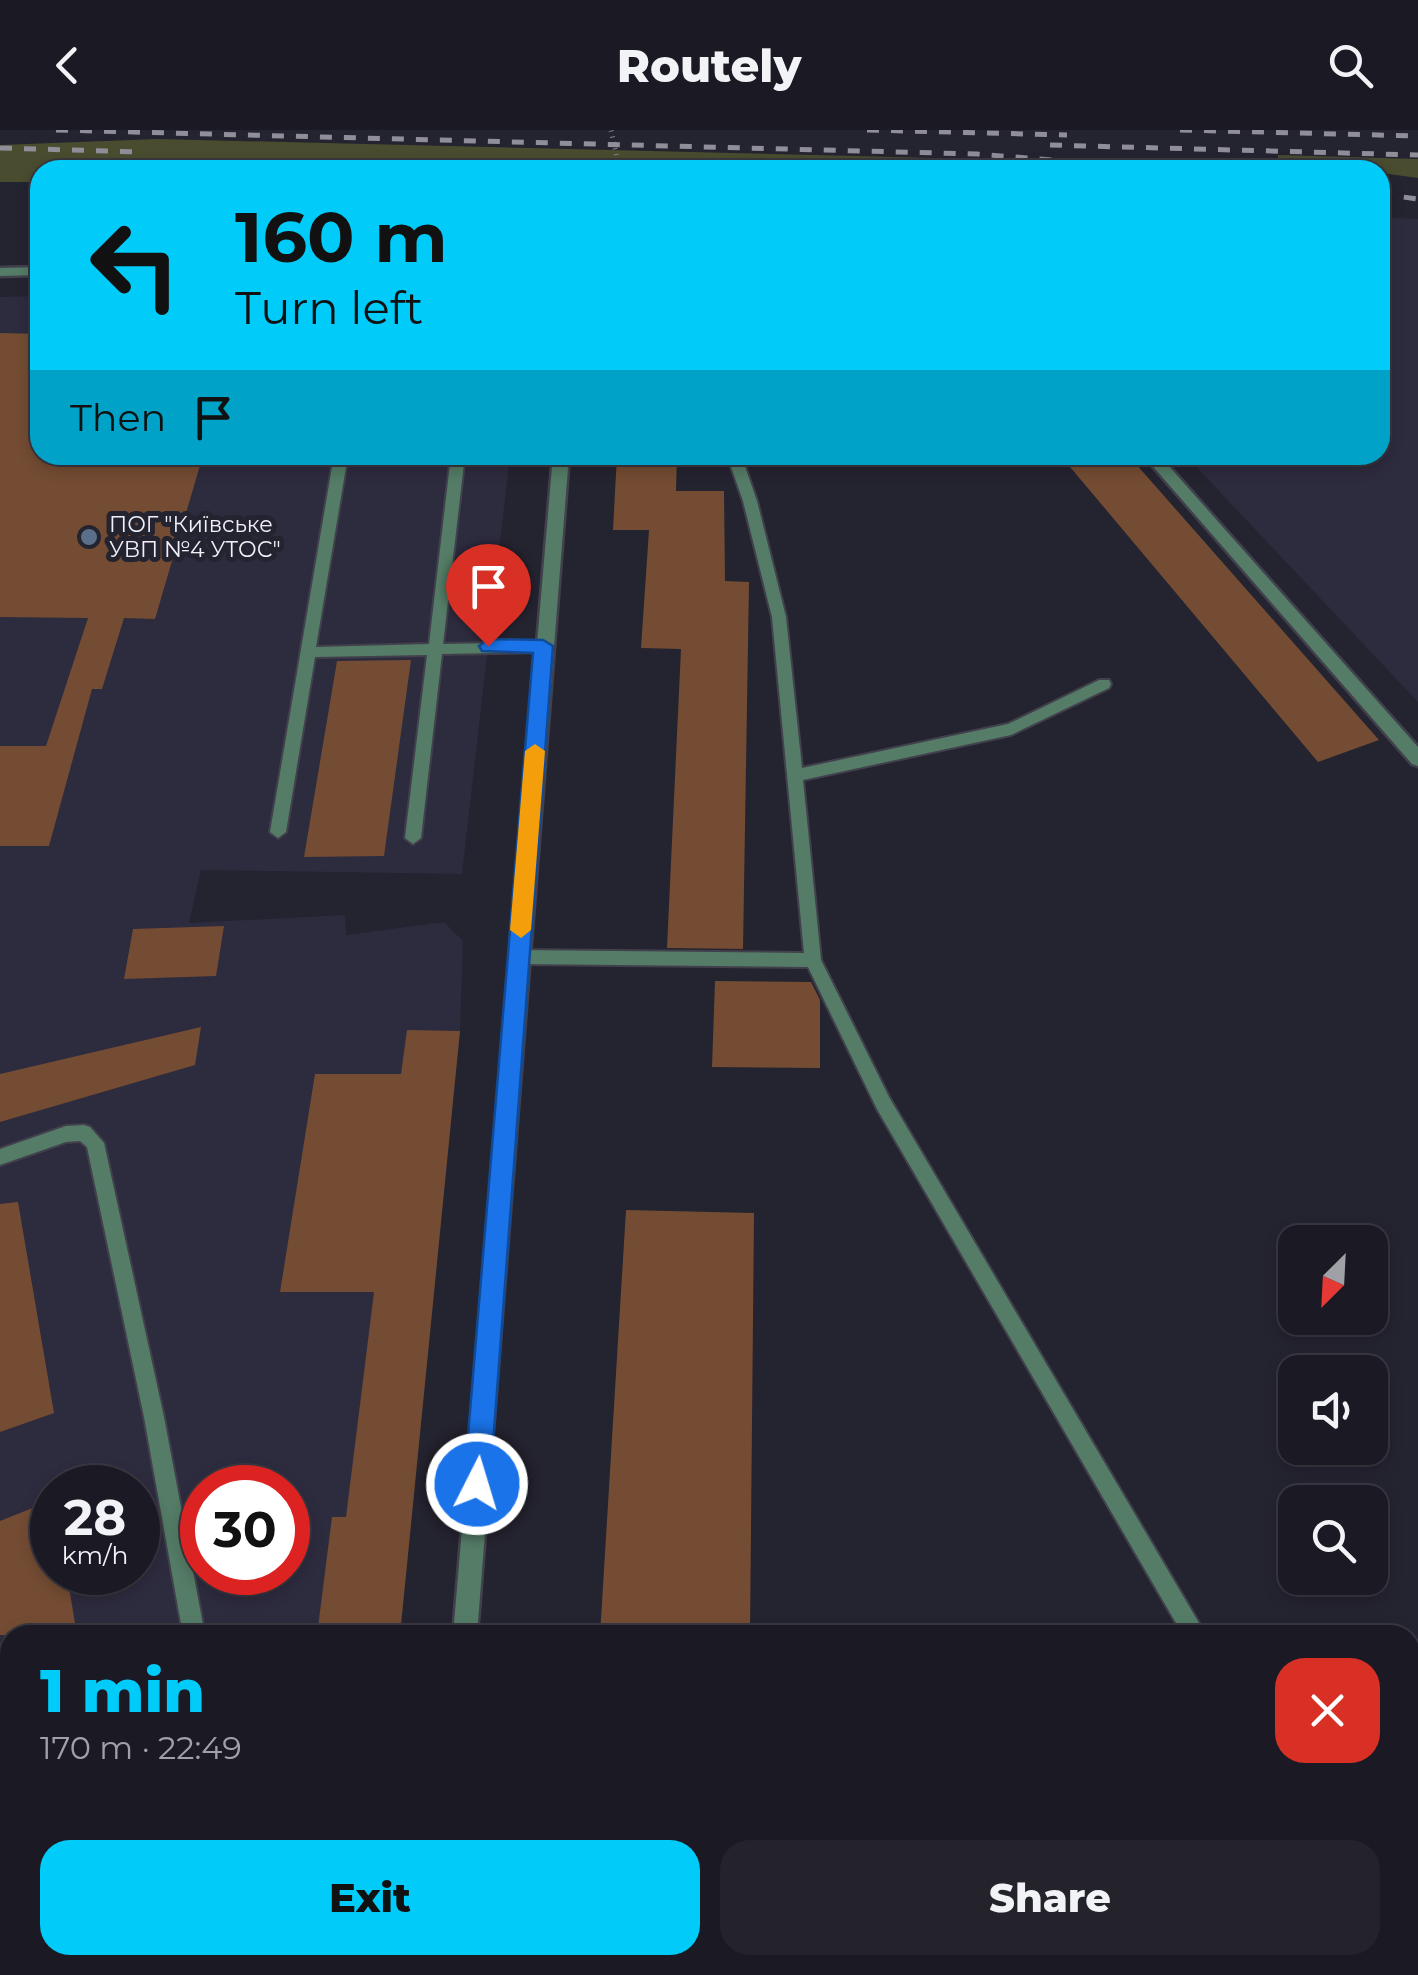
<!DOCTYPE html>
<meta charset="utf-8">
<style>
:root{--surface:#1b1a24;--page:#24232c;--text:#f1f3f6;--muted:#a0a1a6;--line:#393841;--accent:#00cbf9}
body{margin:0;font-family:Montserrat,sans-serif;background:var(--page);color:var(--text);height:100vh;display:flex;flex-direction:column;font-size:38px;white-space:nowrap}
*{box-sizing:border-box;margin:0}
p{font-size:32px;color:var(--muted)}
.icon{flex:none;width:55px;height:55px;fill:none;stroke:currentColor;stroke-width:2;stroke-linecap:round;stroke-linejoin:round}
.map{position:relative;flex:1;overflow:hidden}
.panel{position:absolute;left:0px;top:1495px;width:1420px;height:350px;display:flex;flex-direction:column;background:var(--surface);border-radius:30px 30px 0 0;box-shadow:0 5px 15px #0003,0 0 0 2px var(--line)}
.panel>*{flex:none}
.banner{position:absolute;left:30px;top:30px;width:1360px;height:305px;border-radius:30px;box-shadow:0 5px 15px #0003,0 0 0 2px var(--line);background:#00cbf9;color:#111;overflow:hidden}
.needle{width:65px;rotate:204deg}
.buttons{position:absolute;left:1278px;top:1095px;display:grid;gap:20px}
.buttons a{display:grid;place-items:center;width:110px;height:110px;border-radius:20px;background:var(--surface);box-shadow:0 5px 15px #0003,0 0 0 2px var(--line);font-size:50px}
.speed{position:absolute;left:30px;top:1335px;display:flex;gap:20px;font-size:50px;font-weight:700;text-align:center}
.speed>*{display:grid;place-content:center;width:130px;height:130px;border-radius:50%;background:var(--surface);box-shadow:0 5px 15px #0003,0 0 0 2px var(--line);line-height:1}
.speed small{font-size:25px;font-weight:400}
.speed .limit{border:15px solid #d22;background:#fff;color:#111}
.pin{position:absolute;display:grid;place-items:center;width:85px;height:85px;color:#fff;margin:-102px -42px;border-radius:50% 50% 50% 0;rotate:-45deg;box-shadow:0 0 10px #0007}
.pin .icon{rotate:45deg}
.me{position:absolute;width:110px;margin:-55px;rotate:5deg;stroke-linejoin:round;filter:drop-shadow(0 0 8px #0008)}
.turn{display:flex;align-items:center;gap:35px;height:210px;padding:0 40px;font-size:45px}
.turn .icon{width:130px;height:130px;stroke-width:2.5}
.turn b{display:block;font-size:70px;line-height:85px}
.then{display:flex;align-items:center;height:95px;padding:0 40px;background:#0003;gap:20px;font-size:38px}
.round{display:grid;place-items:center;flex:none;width:105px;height:105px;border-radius:30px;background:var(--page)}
.summary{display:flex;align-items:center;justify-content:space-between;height:170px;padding:0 40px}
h1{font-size:60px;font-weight:800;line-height:75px;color:var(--accent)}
.cta{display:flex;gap:20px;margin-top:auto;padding:20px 40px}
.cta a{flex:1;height:115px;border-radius:30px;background:var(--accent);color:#111;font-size:40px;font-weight:800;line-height:115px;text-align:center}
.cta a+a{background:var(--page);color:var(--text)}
header{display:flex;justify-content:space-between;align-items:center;height:130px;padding:0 40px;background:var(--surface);font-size:45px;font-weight:800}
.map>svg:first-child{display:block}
</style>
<header><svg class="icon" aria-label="back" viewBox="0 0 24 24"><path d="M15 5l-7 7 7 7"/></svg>Routely<svg class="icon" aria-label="search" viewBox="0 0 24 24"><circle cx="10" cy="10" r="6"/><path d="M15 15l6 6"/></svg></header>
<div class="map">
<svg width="1418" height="1845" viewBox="0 0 1418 1845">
<rect width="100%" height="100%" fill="#242330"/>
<path fill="#2d2b3e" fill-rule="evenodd" d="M1380 87 1418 89V572L1185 325H1380Z
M40 166V325H510L462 744 201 740 189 793 345 785 346 805 444 792 463 811 460 901 400 1505H10V1835H364L363 1845H0V167ZM52 1358H138V1442H52ZM202 1358H288V1442H202Z"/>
<path fill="#494c2f" d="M158 9 935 28 1119 40H40V52H0V15Z
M1278 25 1418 29V48L1278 29Z"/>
<path fill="#744c33" d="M0 203 40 204V325H203L155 489 124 488 102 559H92L49 716H0V616H46L88 488 0 487Z
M617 325H677L676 361H724L725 451 749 452 743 819 667 818 681 519 641 518 649 400H613Z
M1060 325H1128L1379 610 1318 632Z
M411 530 384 726 304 727 337 531Z
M224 796 216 846 124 849 133 799Z
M715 851 811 852 820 870V938L712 937Z
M201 897 195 935 0 992V944Z
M407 900 460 901 400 1505H317L332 1387H346L374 1162H280L315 944H401Z
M18 1072 54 1283 0 1302V1074Z
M626 1080 754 1083 750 1505H600Z
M45 1373 52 1442H57L59 1455 68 1451 77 1505H0V1391Z"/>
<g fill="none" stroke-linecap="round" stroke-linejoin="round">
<defs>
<path id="service" d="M334 325H348L316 517 429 514 451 325H465L443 514 543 512 550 517 543 522 442 524 421 708 413 714 405 708 427 525 315 527 286 702 278 708 270 702Z
M727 325H741L757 371 786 487 802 638 1008 594 1099 550H1109L1111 554 1109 558 1011 605 803 650 821 830 889 967 1206 1505H1183L877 979 808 837 518 834 512 832 510 827 512 822 518 820 804 823 772 487 743 371Z
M84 995 90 997 104 1013 164 1287 205 1505H183L144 1287 87 1017 80 1011 66 1012 0 1035V1019L66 996Z
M10 1764V1788L0 1790V1766Z"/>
<path id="minor" d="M40 137V145L0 146V138Z
M553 325H569L477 1505H453Z
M1143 325H1159L1418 617V636L1412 634Z
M426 1835H454L453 1845H425Z"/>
</defs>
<use href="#service" stroke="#41404c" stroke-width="4"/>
<use href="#minor" stroke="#41404c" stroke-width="5"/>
<path stroke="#85848f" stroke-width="5" stroke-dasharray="1 5" stroke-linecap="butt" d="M608 40 617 28 611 0"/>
<use href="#service" fill="#547c66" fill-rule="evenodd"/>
<use href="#minor" fill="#547c66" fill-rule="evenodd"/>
<path stroke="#8f8e99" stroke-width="5" stroke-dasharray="12 12" stroke-linecap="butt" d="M56 0 977 24 1178 40
M867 0 1067 5
M1180 0 1418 6
M1050 15 1418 25
M0 18 142 22
M1171 32 1250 40
M1380 64 1418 69"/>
</g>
<path fill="#1a73e8" stroke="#114b97" stroke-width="2.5" d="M488 509 543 510 553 516 490 1354 486 1364 477 1368 468 1364 464 1354 533 523 482 521 479 516Z"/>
<path fill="#f59e0b" d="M535 614 545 621 531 800 521 808 510 800 525 621Z"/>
<circle fill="#5c6f8a" stroke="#242330" stroke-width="4" cx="89" cy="407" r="10"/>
<g text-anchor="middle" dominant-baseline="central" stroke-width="10" stroke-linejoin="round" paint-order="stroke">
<g font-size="22" fill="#f1f0f9" stroke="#242330" text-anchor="start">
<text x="109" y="394">ПОГ "Київське<tspan x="109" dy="25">УВП №4 УТОС"</tspan></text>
</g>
</g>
</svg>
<div class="buttons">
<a><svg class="needle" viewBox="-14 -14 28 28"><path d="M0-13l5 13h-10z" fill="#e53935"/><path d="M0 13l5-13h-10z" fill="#a0a1a6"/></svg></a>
<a><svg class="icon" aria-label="sound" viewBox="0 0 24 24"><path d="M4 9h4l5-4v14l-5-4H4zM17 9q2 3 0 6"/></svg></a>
<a><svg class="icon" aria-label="search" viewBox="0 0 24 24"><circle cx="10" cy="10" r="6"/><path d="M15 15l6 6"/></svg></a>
</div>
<div class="speed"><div>28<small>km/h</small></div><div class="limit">30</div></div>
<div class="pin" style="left:488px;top:516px;background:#d93025"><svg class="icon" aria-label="arrive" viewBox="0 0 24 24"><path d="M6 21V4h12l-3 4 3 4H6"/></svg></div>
<svg class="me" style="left:477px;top:1354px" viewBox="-20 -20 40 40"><circle r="17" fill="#1a73e8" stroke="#fff" stroke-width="3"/><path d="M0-11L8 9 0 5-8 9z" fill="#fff"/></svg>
<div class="banner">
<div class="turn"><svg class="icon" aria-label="left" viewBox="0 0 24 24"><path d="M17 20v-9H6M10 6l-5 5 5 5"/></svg><div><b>160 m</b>Turn left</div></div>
<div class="then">Then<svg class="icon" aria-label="arrive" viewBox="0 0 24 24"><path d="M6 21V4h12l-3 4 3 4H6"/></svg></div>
</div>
<section class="panel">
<div class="summary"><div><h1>1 min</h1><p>170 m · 22:49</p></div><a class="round" style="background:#d93025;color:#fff"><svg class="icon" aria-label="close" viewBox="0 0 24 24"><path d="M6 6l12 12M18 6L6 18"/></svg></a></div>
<div class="cta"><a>Exit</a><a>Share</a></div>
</section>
</div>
